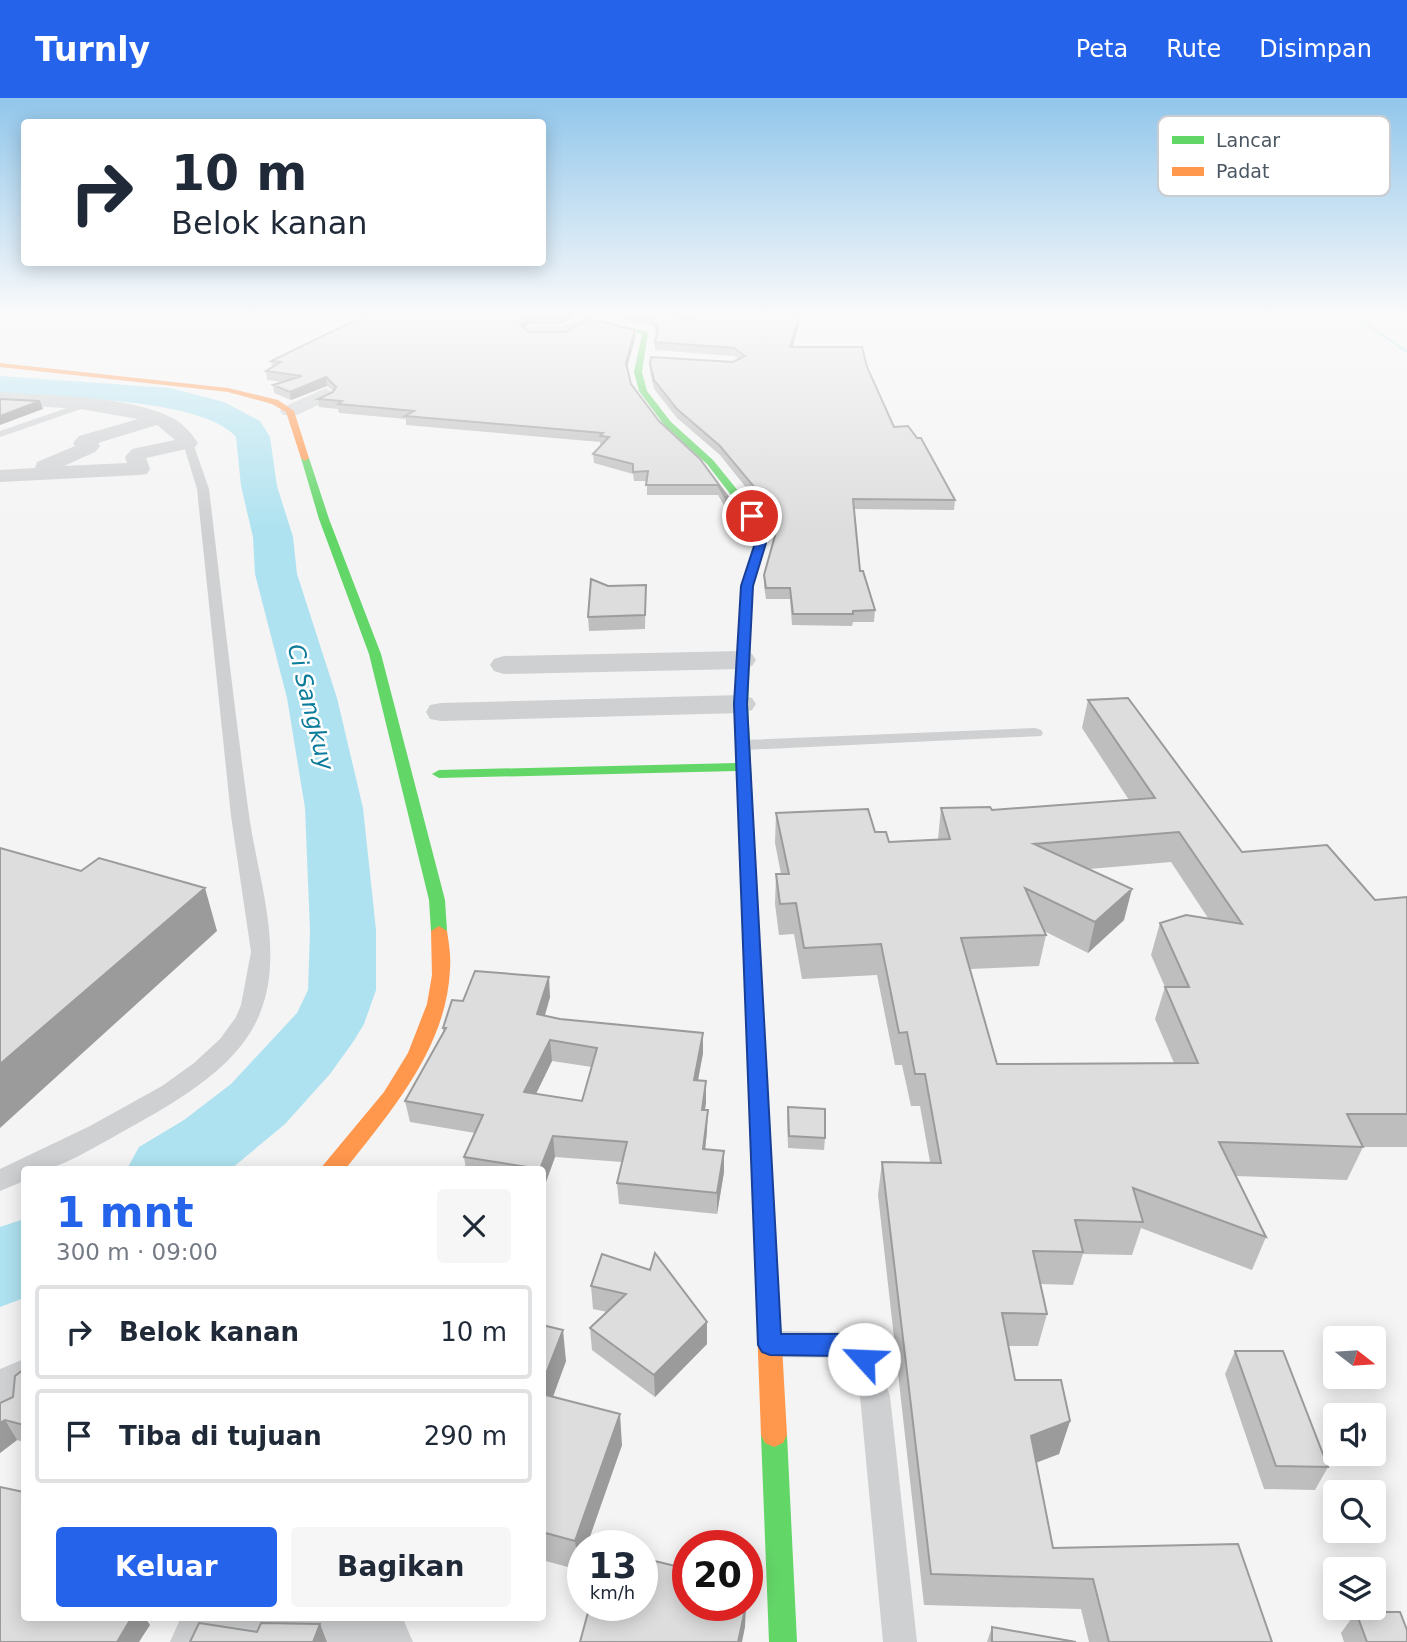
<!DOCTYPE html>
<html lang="id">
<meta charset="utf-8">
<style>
:root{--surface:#fff;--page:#f6f6f7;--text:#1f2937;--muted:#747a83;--line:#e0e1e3;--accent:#2563eb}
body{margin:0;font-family:"DejaVu Sans",sans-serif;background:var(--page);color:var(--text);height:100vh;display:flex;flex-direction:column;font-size:26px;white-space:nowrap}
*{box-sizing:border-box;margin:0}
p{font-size:23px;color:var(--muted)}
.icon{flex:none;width:38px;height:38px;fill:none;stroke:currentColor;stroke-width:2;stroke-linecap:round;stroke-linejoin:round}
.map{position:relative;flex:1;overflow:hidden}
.drawer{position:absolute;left:21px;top:1068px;width:525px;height:455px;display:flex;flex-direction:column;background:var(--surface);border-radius:7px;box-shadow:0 4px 18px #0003}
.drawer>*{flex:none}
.guide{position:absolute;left:21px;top:21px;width:525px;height:147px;border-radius:7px;box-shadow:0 4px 18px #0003;background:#fff;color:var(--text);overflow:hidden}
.needle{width:46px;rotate:107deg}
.tools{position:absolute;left:1323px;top:1228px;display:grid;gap:14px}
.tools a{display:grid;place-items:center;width:63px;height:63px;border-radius:7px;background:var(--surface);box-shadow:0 4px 18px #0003;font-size:35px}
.speed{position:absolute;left:567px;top:1432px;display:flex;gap:14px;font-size:35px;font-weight:700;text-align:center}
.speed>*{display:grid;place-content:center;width:91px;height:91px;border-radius:50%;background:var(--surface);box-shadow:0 4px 18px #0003;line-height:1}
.speed small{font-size:18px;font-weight:400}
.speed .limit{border:10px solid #d22;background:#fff;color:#111}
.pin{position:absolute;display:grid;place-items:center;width:60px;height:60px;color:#fff;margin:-30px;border:4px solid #fff;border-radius:50%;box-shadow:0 2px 7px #0007}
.me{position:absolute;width:77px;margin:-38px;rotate:295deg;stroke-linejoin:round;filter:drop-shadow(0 0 5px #0008)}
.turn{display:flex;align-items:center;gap:24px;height:147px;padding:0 35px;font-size:32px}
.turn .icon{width:91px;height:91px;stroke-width:2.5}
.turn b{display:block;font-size:49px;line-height:60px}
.round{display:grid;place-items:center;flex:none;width:74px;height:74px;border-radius:7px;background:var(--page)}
.summary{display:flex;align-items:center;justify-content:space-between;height:119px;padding:0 35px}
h1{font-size:42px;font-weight:700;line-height:52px;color:var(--accent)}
.action{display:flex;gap:14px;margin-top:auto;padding:14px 35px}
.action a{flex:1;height:80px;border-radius:7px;background:var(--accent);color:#fff;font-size:28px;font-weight:700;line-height:80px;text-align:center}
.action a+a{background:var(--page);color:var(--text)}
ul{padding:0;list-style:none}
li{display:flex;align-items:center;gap:21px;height:94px;margin:0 14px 10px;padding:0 21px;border:4px solid var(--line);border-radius:7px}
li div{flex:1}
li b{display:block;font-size:26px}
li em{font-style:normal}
header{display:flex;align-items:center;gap:42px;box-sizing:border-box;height:98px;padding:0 35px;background:var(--accent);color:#fff}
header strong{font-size:33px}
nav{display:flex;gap:38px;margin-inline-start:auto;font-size:24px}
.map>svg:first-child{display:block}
</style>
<header>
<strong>Turnly</strong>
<nav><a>Peta</a><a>Rute</a><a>Disimpan</a></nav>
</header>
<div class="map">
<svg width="1407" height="1544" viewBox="0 0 1407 1544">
<rect width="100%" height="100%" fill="#f4f4f4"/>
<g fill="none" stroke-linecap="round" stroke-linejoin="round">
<path fill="#aee2f0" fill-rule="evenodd" d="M1348 216H1353L1407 252V255Z"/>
<path fill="#aee2f0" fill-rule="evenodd" d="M0 278 170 290 224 304 260 323 270 339 277 388 293 439 297 476 337 600 363 710 376 832V892L364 926 353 944 330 976 285 1026 231 1071H127L139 1049 184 1022 231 986 297 915 308 892 310 832 305 710 287 600 255 476 253 439 241 388 236 339C202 299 54 300 0 296Z
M24 1121V1200L0 1209V1129Z"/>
<path fill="#ced0d2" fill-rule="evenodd" d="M84 304 89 307 87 309 0 339V333Z
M188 342 193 345 209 391C222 500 234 609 249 717 258 781 285 853 260 915 241 965 184 999 140 1024 121 1034 64 1069 46 1071 39 1072 31 1071 24 1071V1083L0 1093V1071L90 1028 162 988 194 965 220 941 236 919 241 907 251 854 231 718 197 391 183 345Z
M1035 630 1041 632 1043 635 1041 638 744 652 736 647 744 642Z
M775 1233 848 1234 858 1238 874 1252 890 1298 917 1544H883L860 1298 852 1268 842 1260 775 1259 765 1255 761 1246 765 1237Z"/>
<path fill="#ced0d2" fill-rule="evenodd" d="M586 216 592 218 594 221 592 224 565 239H530L522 234 530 229H562Z
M657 216H684L697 222 689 227 660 219Z
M326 290 335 296 333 300 297 317H283L280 313 283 309Z
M0 294C48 298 134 297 176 322 185 328 192 336 198 345L195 349 146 360 150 371 147 376 139 377 0 384V372L35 370 37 364 75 348 73 345 79 338 138 321 80 311 0 306ZM157 327 175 342 132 351 125 359 127 365 64 368 95 354 100 348 98 345Z
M742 553 752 556 756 562 752 568 742 571 504 576 494 573 490 567 494 561 504 558Z
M741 597 752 600 756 606 752 612 741 615 441 623 430 621 426 614 430 607 441 605Z
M24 1261V1317L0 1328V1271Z
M181 1519H400L403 1521 413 1544H170Z"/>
<path fill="#63d668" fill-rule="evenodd" d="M577 216 648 234 642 274 647 293 671 324 713 362 757 416 764 430 765 445 753 488 748 606 758 815 756 819 750 820 742 815 737 673 439 680 432 676 439 672 737 665 734 606 741 488 755 445 754 430 748 419 707 366 665 328 639 293 634 274 642 236 588 223Z
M305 357 309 360 329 421 381 556 445 802 447 833 445 837H433L431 833 429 802 369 556 319 421 301 360Z
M774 1325 783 1329 787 1337 797 1544H769L761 1337 765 1329Z"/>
<path fill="#ff974d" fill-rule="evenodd" d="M0 265 228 290 278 302 294 313 309 360 305 363 301 360 286 314 272 306 228 294 0 269Z
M750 810 758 815 787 1337 783 1345 774 1349 765 1345 761 1337 742 815Z
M439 828 447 833C449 846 451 858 450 871 447 948 393 1011 347 1069L344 1071H320L384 994 408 955 427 906 432 877 431 833Z"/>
</g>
<path fill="#bebebf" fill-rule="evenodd" d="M369 216H573V220L561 226H530L524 230 529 234 635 240 627 270 631 286 659 323 700 361 728 399V409H725L718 397H647V383H634L633 376 594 365 593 356 601 348 600 344 406 327V321L339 315 338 311 319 309 318 301 333 293 327 288 291 302 274 295 273 287 283 284 267 282 266 273 272 269 271 263Z
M603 216H667L688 222 693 218 690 216H802L792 249 867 269 894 329 955 402 954 412 854 411 860 473 875 512 874 524H853L852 528 792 527 790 501H766L764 488V477L775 439 773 429 764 412 720 357 677 320 654 291 650 274V266L733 264 739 261 734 258 655 252V244L657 236 653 228Z
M646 487 645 531 589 533 588 519Z
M1088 602 1242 754 1375 802 1407 799V1049H1363L1347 1082 1235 1078 1266 1139 1252 1172 1141 1130 1132 1157 1083 1156 1073 1187 1040 1186 1047 1216 1038 1248H1008L1015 1282 1070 1323 1059 1356 1036 1365 1053 1450 1272 1544H1089L1081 1511 924 1507 878 1097 882 1064H930L920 1008H911L902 967H895L877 877 802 881 794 836 779 837 775 806 776 776H781L775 745 776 715 875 734 889 744 938 741 941 710 992 712 1129 702 1082 630ZM1171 764 1208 820 1160 825 1151 857 1165 889 1155 921 1174 965 997 966 970 871 1039 868 1046 837 1044 833 1088 855 1124 822 1089 771Z
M550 899 545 918 703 955 698 982 706 1004 705 1012 707 1033 705 1051 724 1053V1074L717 1116 619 1106 617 1085 622 1064 555 1059 543 1092 542 1071H466L464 1059 475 1035 410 1024 405 1003 443 934V930L463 903ZM552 963 592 969 582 1003 536 996Z
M788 1009 825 1040 824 1052 788 1050 787 1020Z
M602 1156 707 1224V1246L655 1299 592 1252 590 1230 607 1214 593 1211 591 1188Z
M542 1227 566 1263 553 1299 622 1347 587 1447H583L579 1472 542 1462Z
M1235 1253 1328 1369 1315 1392 1264 1391 1225 1276Z
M24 1271V1344L17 1342 0 1355V1305L13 1299Z
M1356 1514 1407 1544H1344L1341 1535Z
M992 1529 1076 1544H987Z"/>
<path fill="#9b9b9b" d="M566 216H573V220L561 226V219Z
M800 216H802L790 257V249Z
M529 219 530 226 520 233 519 226Z
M635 232V240L626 273V265Z
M326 279 327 288 291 302 290 294Z
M40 303 43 311 0 327V318Z
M725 399H728V409H725Z
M205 790 217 833 0 1030V966Z
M1132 791 1124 822 1088 855 1095 824Z
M549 879 550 899 539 936 537 916Z
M703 935V955L694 1003V982Z
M550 942 552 963 527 1014 524 994Z
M706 983V1004L702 1032V1012Z
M708 1012 707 1033 703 1072V1051Z
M553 1038 555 1059 543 1092 542 1071H540Z
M724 1053V1074L717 1116V1095Z
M707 1224V1246L655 1299 654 1277Z
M563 1232 566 1263 543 1325 542 1286Z
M620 1316 622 1347 587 1447H583V1460L579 1472 575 1443Z
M5 1322 17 1342 0 1355V1325Z
M1070 1323 1059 1356 1021 1370 1031 1338Z
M746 1507 745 1529 742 1544H738Z
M132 1519H145L150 1527 139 1544H117Z
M320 1526 327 1544H313Z"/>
<path fill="#ddddde" stroke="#9b9b9b" stroke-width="2" fill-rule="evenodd" d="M368 216H566L561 219H529L519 226 529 234H565L588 221 635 232 626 265 631 286 659 323 700 361 728 399H725L718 387H646L648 373 633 374V366L593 356 609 339 600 338 603 335 405 318 414 313 338 306 342 303 318 301 333 294 336 289 326 279 290 294 273 287 302 278 266 273 281 264 271 263Z
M633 216H667L688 222 696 216H800L790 249H862L867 269 894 329 908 328 917 340H921L955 402 853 401 860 473H863L875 512 853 513V516H793L790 490H766L764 477 776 434 774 419 765 402 720 348 677 311 654 282 650 266 651 259 733 264 745 258 734 250 655 244 658 231 652 221Z
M0 301 40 303 0 318Z
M591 481 608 488 646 487 645 517 588 519Z
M1128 600 1242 754 1327 747 1375 802 1407 799V1016H1347L1363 1049 1219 1044 1266 1139 1133 1090 1143 1124 1075 1122 1083 1154 1033 1153 1047 1216 1002 1215 1015 1282H1061L1070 1323 1031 1338 1053 1450 1238 1446 1272 1544H1109L1093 1481 931 1476 882 1064 941 1065 925 976H915L907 934 899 935 881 846 804 850 796 805 780 806 776 776H789L776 715 868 711 875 734H886L889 744 950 741 941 710 990 709 992 712 1155 700 1088 602ZM1179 734 1242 826 1186 817 1160 825 1189 889H1165L1198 965 997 966 961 840 1046 837 1025 790 1095 824 1132 791 1034 746Z
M0 750 81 773 99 760 205 790 0 966Z
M475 873 549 879 537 916 560 921 703 935 694 982 706 983 702 1012H708L703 1051 724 1053 717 1095 617 1085 627 1044 553 1038 540 1071 464 1059 483 1017 405 1003 446 930H443L452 902 463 903ZM550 942 597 950 582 1003 524 994Z
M788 1009 825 1011V1040L789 1038Z
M655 1155 707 1224 654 1277 590 1230 626 1196 591 1188 602 1156 650 1172Z
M542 1227 563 1232 542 1286Z
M1235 1253H1283L1328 1369 1276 1368Z
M24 1271V1327L5 1322 0 1325V1305L13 1299 15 1278Z
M542 1296 620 1316 575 1443 542 1434Z
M0 1389 24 1394V1399L22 1403 24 1404V1519H132L117 1544H0Z
M642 1460 688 1471V1507H746L738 1544H580L590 1507H642Z
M1356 1514H1400L1407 1532V1544H1367Z
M199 1525 257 1534 261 1525 320 1526 313 1544H190Z
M992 1529 1076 1544H992Z"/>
<linearGradient id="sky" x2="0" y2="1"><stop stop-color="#91c6eb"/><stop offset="0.5" stop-color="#fafafa"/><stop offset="1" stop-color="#fafafa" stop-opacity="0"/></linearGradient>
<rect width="1407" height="432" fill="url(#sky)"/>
<path fill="#2563eb" stroke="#184099" stroke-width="2" d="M749 415 758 418 764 430 766 445 753 488 747 606 781 1236H848C860 1241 871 1249 876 1261L873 1269 864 1272 843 1258 770 1257 762 1254 758 1247 734 606 741 488 755 445Z"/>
<g text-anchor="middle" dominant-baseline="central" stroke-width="5" stroke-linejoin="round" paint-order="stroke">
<g font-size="23" font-style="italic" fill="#0c7c9b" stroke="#fff">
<text transform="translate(311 609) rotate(76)">Ci Sangkuy</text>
</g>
</g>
<rect x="1158" y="18" width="232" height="80" rx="10" fill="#fff" stroke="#c9ccd0" stroke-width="2"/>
<rect x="1172" y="38" width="32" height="8" fill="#63d668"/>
<rect x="1172" y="69" width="32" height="9" fill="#ff974d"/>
<g font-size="19" fill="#4a5661">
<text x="1216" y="49">Lancar</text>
<text x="1216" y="80">Padat</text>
</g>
</svg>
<div class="tools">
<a><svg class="needle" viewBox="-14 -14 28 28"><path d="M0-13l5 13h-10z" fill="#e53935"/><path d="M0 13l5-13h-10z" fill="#747a83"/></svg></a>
<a><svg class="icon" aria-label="sound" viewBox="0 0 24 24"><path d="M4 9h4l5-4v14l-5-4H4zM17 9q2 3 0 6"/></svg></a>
<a><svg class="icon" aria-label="search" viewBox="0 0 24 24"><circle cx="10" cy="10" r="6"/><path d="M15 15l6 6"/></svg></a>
<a><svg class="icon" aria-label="layers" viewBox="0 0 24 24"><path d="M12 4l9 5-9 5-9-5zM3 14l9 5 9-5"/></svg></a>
</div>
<div class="speed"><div>13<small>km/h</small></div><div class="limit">20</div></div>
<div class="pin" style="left:752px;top:418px;background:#d93025"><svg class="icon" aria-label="arrive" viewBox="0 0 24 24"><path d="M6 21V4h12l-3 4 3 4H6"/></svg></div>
<svg class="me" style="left:864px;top:1261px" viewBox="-20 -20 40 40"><circle r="19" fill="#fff"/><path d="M0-13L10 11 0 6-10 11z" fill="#2563eb"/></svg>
<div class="guide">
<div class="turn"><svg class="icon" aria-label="right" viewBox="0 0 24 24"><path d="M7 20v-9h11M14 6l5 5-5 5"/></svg><div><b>10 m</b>Belok kanan</div></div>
</div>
<section class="drawer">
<div class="summary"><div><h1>1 mnt</h1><p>300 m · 09:00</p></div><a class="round"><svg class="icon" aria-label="close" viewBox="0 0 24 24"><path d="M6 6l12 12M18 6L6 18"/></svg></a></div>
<ul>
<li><svg class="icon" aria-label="right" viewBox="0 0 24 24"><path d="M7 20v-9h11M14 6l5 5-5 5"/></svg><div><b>Belok kanan</b></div><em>10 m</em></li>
<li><svg class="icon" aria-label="arrive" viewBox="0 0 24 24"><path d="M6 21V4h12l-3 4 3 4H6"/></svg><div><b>Tiba di tujuan</b></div><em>290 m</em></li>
</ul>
<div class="action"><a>Keluar</a><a>Bagikan</a></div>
</section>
</div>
